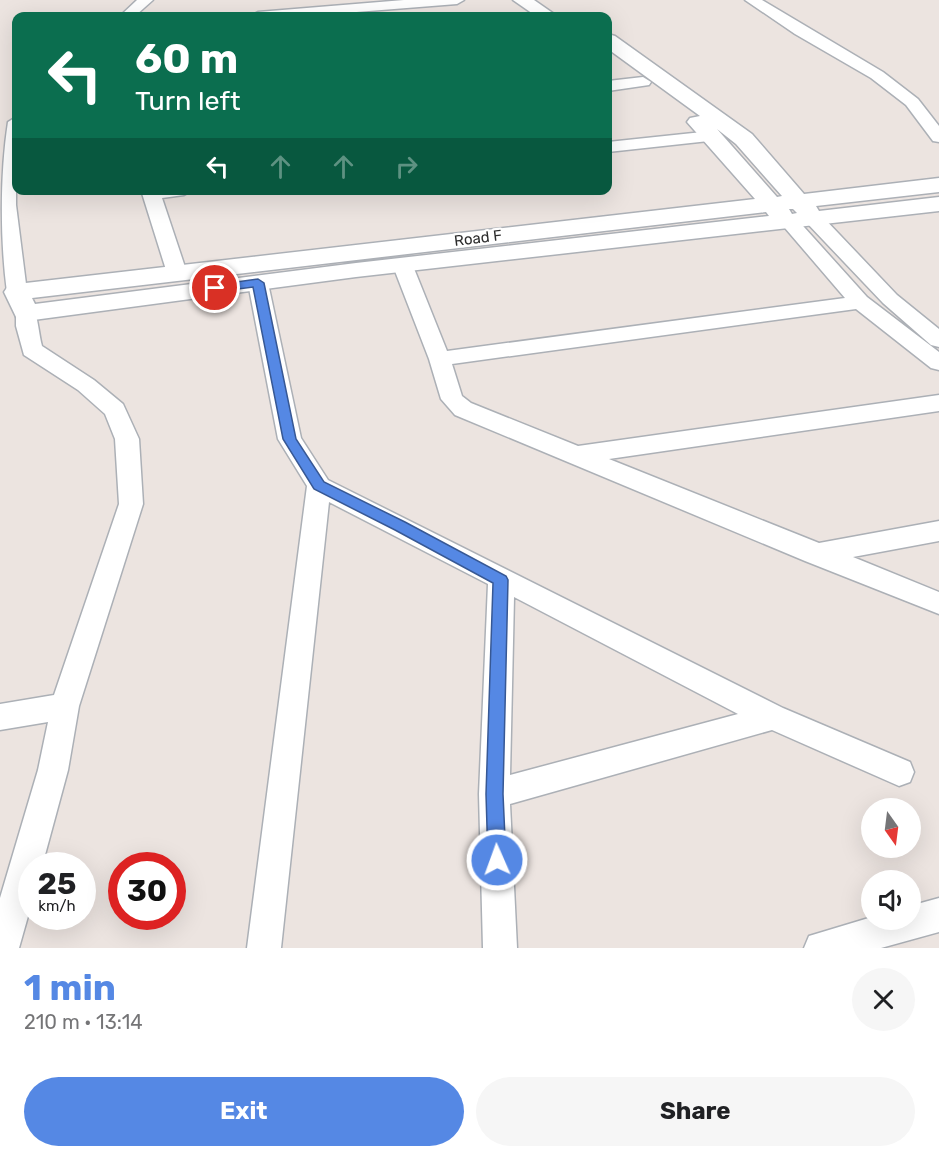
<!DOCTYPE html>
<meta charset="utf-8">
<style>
:root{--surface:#fff;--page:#f6f6f6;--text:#202124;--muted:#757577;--accent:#5588e4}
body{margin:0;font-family:Rubik,sans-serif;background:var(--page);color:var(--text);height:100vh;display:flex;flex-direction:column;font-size:22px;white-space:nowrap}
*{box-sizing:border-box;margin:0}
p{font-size:20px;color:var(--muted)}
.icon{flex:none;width:33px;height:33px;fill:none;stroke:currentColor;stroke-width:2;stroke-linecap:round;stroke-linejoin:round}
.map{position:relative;height:948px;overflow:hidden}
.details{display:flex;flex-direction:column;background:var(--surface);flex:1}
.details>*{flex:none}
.banner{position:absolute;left:12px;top:12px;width:600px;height:183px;border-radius:12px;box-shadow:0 6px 24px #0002;background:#0b6e4f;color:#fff;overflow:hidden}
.needle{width:39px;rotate:166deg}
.fabs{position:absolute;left:861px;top:798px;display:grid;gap:12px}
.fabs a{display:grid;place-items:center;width:60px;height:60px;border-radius:50%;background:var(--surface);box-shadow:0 6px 24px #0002;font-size:30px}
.speed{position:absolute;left:18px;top:852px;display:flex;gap:12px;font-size:30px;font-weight:700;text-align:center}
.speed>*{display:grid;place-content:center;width:78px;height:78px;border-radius:50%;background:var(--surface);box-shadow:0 6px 24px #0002;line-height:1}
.speed small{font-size:15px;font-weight:400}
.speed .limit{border:9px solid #d22;background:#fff;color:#111}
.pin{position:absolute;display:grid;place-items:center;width:51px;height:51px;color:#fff;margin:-26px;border:3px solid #fff;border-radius:50%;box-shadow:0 2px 6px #0007}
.me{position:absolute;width:66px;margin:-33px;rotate:358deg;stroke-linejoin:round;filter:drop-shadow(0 0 4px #0008)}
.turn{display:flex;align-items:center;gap:21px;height:126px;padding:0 24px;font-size:27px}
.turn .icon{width:78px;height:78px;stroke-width:2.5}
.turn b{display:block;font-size:42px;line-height:51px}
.lanes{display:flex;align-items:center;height:57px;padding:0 24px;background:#0003;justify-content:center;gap:30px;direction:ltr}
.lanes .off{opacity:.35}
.round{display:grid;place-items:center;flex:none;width:63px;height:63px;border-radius:32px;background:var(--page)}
.summary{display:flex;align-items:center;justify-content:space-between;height:102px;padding:0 24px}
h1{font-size:36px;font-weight:700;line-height:45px;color:var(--accent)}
.cta{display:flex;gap:12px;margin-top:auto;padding:12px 24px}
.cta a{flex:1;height:69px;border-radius:36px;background:var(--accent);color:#fff;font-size:24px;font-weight:700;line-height:69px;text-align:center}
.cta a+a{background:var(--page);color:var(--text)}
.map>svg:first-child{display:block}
</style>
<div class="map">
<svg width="939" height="948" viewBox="0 0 939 948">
<rect width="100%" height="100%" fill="#ece4e0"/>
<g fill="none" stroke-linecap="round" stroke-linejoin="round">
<defs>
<path id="minor" d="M137 0H153L135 16H120Z
M404 0H464L457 4 306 16H251L258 12Z
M745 0H762L883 72 918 99 939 126V142L933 141 906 105 871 78 795 34Z
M643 77 651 82 649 85 608 91V81Z
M16 117V205L27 292 24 296 17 298 10 296 7 292C0 240 0 173 8 122Z
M712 131 718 132 721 136 718 140 608 152V142Z
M141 190H193L184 195 162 198 187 273 184 277H170L167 273Z
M813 212 820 214 897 295 939 329V347L931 345 883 303 806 222 804 218 806 214Z
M788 215 795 217 867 297 939 352V370L931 368 856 309 452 364 462 396 471 403 578 446 939 395V411L609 459 819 543 939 521V541L853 557 939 592V614L805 561 455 415 441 399 429 359 393 266 396 262H410L413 266 447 351 845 298 779 221 781 217Z
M258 277 265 279 268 283 301 438 328 480 783 708 910 762 914 772 910 782 899 786 772 730 510 804 517 948H483L479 794 488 584 329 502 281 948H247L307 486 278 439 248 283 251 279ZM514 597 738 714 510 775Z
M26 306 33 308C38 316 39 336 42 346L94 380 123 404 139 439 143 504 79 706 68 770 42 866H32V902L19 948H0V898L38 770 48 722 0 730V704L54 695 119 504 115 439 105 414 78 390 24 355 16 326V313L19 308Z
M939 898V932L881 948H804L809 936 872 917V920H910V906Z"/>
<path id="tertiary" d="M513 0H534L557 16H536Z
M608 34 615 36 752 134 804 194 939 178V192L816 206 819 211 939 197V211L356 277 26 321 17 319 4 292 8 286 17 284 755 199 687 122 690 118 700 116 608 49ZM717 129 736 144 782 196 777 197ZM789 209H793L797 213 792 214ZM766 212 769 216 356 263 35 304 32 298Z"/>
</defs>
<use href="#minor" stroke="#acb0b6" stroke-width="3"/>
<use href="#tertiary" stroke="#acb0b6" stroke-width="3"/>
<use href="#minor" fill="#fff" fill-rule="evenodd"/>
<use href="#tertiary" fill="#fff" fill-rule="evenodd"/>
</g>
<path fill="#5588e4" stroke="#375894" stroke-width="1.5" d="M258 279 264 283 296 439 324 482 405 522 506 576 508 580 503 794 506 860 503 866 497 869 490 866 488 860 486 794 493 583 395 530 314 489 283 439 253 287 215 292 210 288 215 285Z"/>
<g text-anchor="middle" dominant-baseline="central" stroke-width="4.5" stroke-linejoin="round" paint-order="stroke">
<g font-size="15" fill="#2c2c2c" stroke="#fff">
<text transform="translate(478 238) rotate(-7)">Road F</text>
</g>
</g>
</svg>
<div class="fabs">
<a><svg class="needle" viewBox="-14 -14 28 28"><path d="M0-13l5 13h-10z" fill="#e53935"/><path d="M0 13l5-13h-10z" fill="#757577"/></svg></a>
<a><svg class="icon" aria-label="sound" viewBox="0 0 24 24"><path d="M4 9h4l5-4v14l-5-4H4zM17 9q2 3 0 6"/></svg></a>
</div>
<div class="speed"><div>25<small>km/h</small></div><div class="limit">30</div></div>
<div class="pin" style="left:215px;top:288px;background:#d93025"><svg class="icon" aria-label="arrive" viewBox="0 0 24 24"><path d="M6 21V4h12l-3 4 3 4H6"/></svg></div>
<svg class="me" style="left:497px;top:860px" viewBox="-20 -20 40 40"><circle r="17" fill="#5588e4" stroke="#fff" stroke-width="3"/><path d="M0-11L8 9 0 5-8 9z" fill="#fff"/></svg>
<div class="banner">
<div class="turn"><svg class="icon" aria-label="left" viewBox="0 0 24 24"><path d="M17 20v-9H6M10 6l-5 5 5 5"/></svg><div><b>60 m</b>Turn left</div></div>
<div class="lanes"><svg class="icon" aria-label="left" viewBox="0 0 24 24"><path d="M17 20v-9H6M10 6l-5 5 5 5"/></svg><svg class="icon off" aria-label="ahead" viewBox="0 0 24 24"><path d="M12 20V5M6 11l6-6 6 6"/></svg><svg class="icon off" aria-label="ahead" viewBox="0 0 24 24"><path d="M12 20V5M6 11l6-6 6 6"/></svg><svg class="icon off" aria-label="right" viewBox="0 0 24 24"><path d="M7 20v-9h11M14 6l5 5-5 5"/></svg></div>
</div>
</div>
<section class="details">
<div class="summary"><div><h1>1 min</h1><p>210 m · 13:14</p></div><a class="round"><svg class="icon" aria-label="close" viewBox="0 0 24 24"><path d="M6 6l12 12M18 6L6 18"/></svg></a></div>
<div class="cta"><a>Exit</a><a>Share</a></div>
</section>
